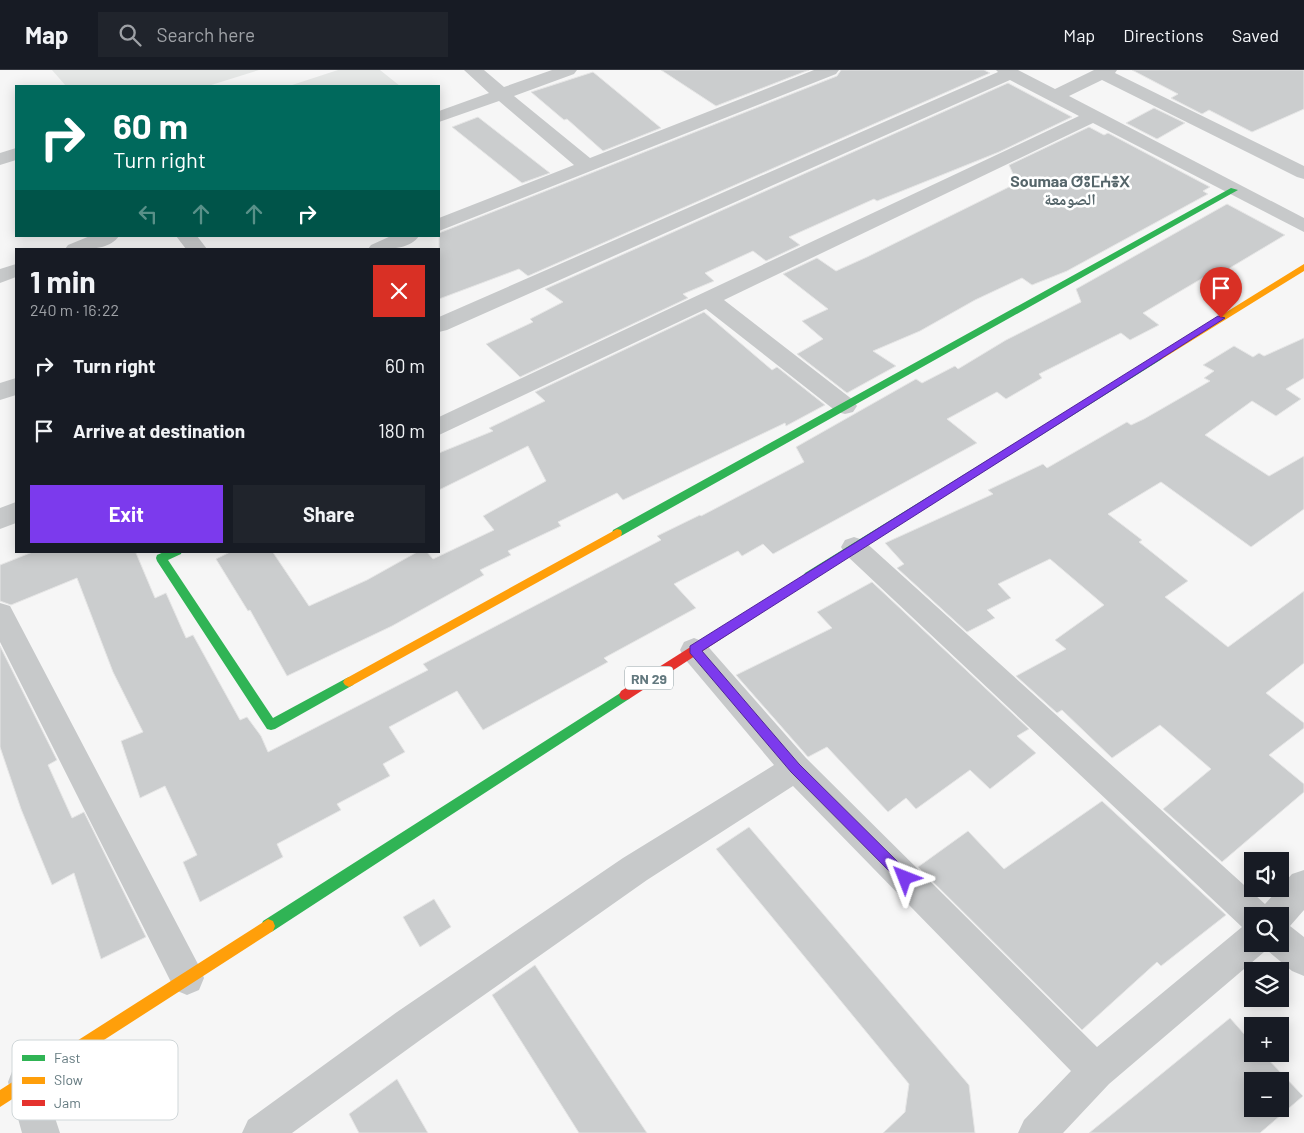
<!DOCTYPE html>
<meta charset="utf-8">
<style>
:root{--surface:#171b24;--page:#20242c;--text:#f1f3f6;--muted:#9ea1a6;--line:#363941;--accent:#7c3aed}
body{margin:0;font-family:Barlow,"Noto Naskh Arabic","Noto Sans Tifinagh",sans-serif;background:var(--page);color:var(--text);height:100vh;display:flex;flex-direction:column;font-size:19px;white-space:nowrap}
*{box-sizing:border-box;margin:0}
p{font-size:16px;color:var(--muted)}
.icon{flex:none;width:28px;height:28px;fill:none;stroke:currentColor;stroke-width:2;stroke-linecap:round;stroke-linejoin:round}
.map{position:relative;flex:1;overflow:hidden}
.drawer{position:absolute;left:15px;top:178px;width:425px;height:305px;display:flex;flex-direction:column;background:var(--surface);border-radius:0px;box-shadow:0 2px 12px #0003}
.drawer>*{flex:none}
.top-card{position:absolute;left:15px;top:15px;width:425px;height:152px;border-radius:0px;box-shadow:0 2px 12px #0003;background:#00695c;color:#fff;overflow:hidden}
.tools{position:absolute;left:1244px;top:782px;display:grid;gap:10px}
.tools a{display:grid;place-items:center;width:45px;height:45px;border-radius:0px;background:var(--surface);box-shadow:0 2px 12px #0003;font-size:25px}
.pin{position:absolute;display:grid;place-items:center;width:42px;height:42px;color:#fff;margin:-51px -21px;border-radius:50% 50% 50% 0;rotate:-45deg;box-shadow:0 0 5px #0007}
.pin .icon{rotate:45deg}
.me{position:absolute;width:55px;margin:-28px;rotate:315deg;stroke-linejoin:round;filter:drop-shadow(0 0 4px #0008)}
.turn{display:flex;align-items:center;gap:18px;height:105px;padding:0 15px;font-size:22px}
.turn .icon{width:65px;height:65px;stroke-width:2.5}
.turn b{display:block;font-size:35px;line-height:42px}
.lanes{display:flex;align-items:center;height:48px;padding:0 15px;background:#0003;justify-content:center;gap:25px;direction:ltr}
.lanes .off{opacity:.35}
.round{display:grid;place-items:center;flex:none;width:52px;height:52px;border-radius:0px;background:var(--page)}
.head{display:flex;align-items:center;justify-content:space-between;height:85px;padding:0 15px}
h1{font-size:30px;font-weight:700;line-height:38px}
.action{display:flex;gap:10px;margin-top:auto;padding:10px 15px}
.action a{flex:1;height:58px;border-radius:0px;background:var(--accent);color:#fff;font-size:20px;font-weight:700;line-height:58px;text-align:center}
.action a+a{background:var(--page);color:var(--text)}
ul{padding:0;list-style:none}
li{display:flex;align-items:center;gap:15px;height:65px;padding:0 15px}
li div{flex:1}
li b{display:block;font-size:19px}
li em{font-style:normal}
header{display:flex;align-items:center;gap:30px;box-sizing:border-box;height:70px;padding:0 25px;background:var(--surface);border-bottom:1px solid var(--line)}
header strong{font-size:24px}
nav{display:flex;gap:28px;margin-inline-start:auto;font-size:18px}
.search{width:350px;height:45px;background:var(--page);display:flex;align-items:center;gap:12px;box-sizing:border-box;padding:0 18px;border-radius:0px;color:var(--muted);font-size:19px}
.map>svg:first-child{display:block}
</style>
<header>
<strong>Map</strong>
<div class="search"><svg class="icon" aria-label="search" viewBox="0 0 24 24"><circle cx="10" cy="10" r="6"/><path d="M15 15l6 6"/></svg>Search here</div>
<nav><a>Map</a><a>Directions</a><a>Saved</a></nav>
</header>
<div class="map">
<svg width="1304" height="1063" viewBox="0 0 1304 1063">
<rect width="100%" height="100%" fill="#f6f6f6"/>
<path fill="#e5e7e6" d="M52 0H259L208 16H66Z
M338 0H380L400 16H289Z"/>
<path fill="#cbcdce" stroke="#e6e6e6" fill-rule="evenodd" d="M661 0H809L716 36Z
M841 0H984L990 3 528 206 519 199 439 229V163L837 6Z
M1132 0H1304V39L1252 62 1209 40 1202 44 1171 28 1178 24Z
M593 2 661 58 603 81 567 49 564 50 531 22Z
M1008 13 1072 47 999 82 877 131 874 129 789 167 800 175 766 191 753 181 705 203 714 211 683 224 688 228 520 307 486 274 533 252 530 249 563 232 545 219Z
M1154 38 1185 53 1157 69 1126 53Z
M478 47 550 103 522 113 452 57Z
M1089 57 1104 65 1108 63 1210 117 1203 121 1208 124 1067 201 1032 215 1022 208 975 230 920 261 873 281 896 296 847 323 797 284 823 269 802 251 828 239 783 204 817 188 836 201 867 187 1017 113 1009 95Z
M1227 134 1285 165 1218 205 1213 202 1143 243 1159 255 1130 270 1121 263 1039 304 1042 308 1006 329 997 322 947 349 977 373 773 484 763 474 742 486 738 481 674 514 696 538 604 588 608 592 483 660 457 621 389 657 405 682 383 694 390 706 337 734 341 740 277 774 283 787 200 832 183 792 197 785 165 716 140 728 121 671 143 662 113 602 77 508 11 535 0 531V495L35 481H139L136 483 155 528 166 523 186 568 193 565 240 650 247 647 261 666 268 682 428 600 423 594 661 470 657 466 700 445 701 446 804 392 796 377 916 309 922 313 955 296 958 299 1006 270 1081 232 1076 219Z
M704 242 772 300 777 297 825 335 786 356 785 353 623 430 617 423 558 452 561 456 508 481 511 485 480 500 484 505 392 556 287 606 250 540 248 541 216 489 232 481H272L309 536 367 510 419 481H426L433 489 494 460 483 446 546 411 528 376 439 420V383L493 361 489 358 545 331 535 322Z
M1304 268V308L1286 319 1301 329 1276 346 1252 331 1205 365 1269 406 1304 386V439L1251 477 1161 412 1108 444 1142 470 1139 472 1188 511 1165 527 1228 577 1304 521V593L1266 623 1304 653V658L1269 685 1304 714V722L1222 792 1163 739 1211 699 1160 655 1112 688 1062 640 1057 643 1016 606 1066 579 1055 570 1104 535 1050 489 998 514 1011 528 987 540 995 548 967 562 897 498 904 494 885 473 993 424 988 420 1043 394 1047 398 1127 352 1131 355 1144 349 1210 311 1204 308 1214 301 1203 295 1234 276 1253 287 1259 283 1264 286Z
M872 512 1029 659 1017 666 1036 683 990 719 970 700 916 739 906 728 888 742 827 677 808 687 736 605 832 558 817 542Z
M0 576 57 690 48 695 72 748 84 742 146 867 101 889 74 803 52 815 21 739 0 677Z
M1102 731 1226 845 1161 896 1157 892 1082 960 918 797 968 761 1004 799Z
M749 757 969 1015 975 1063H883L905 1042 909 1014 716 779Z
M434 829 451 857 420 877 403 847Z
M535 895 647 1063H579L492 925Z
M1230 948 1252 973V984H1263L1303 1026 1260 1063H1089ZM1252 1011H1280V1039H1252Z
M397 1009 428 1063H359L349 1044Z"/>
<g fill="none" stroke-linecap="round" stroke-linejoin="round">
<path fill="#c7c9ca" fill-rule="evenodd" d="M464 0H484L504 17 552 0H577L574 4 514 26 590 88 814 0H839L836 4 439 161V148L574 95 499 31 439 52V41L489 23Z
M996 0H1018L1055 19 1094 0H1117L1115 3 1304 96V109L1297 107 1102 10 1069 26 1304 148V162L1093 53 724 230 853 330 857 336 853 342 845 344 837 342 706 239 439 365V347L1079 46 1010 10 447 260 439 262V247L998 2Z
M16 78V90L0 95V83Z
M90 166H119C108 182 81 179 65 179L68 175Z
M176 166H197L207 179H186Z
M391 166H419C409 181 384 179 368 179L371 175Z
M16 194V207L0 213V199Z
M16 308V325L0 330V313Z
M16 432V453L0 459V438Z
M854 467 863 470 1265 834 1292 804 1304 800V840L1290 856 1304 867V906L1292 901 1268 881 1266 876 1264 882 1109 1014 1063 1063H1018L1024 1050 1071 1001 793 716 647 810 423 968 292 1063H242L248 1050 397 942 623 788 774 695 684 588 680 580 684 572 694 568 704 572 806 688 1097 977 1242 857 845 484 841 477 845 470ZM1252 846H1280V874H1252Z
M0 533 10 536 199 896 204 908 199 920 187 925 175 920 0 572Z
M26 994 39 999 60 1063H22L8 1012 13 999Z"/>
<path fill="#30b455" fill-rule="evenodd" d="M1231 118 1238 120 621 466H613L612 463 613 460Z
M1159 284 1162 285V289L813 509H805L803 506 805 503Z
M166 481H182L181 484 168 490 273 648 345 609 349 607 353 609 355 612 353 615 275 659 271 660 267 659 157 491 156 488 157 485Z
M625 620 629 621 631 625 629 629 273 861 268 863 263 861 261 856 263 851Z"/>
<path fill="#ff9f0a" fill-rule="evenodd" d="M1304 194V201L1162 289H1156L1154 287Z
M617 459 621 460 622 463 621 466 353 615 349 617 345 615 343 612 345 609Z
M268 849 273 851 275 856 273 861 0 1037V1020Z"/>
<path fill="#e5322d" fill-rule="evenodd" d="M809 502 813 503 815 506 813 509 629 629 625 630 621 629 619 625 621 621Z"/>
</g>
<path fill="#7c3aed" stroke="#51269a" d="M1218 246 1225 248 702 581 799 694 909 803 911 808 909 812 905 814 900 812 791 702 690 583V576Z"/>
<g text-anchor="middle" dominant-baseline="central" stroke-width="5" stroke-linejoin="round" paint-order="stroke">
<rect fill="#fff" stroke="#92a1a5" stroke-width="1" x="625" y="596.5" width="48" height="23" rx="4"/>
<g font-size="14" font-weight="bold" fill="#63797f">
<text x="649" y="608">RN 29</text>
</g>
<g font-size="16" font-weight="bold" fill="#55656a" stroke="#fff">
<text x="1070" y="110">Soumaa ⵚⵓⵎⵄⴻⵝ<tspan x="1070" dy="18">الصومعة</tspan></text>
</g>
</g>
<rect x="12" y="970" width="166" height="80" rx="8" fill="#fff" stroke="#d0d7d9" stroke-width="1"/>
<rect x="22" y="985" width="23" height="6" fill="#30b455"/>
<rect x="22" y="1007" width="23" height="7" fill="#ff9f0a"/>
<rect x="22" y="1030" width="23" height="6" fill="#e5322d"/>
<g font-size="14" fill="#63797f">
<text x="54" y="993">Fast</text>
<text x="54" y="1015">Slow</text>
<text x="54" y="1038">Jam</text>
</g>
</svg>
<div class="tools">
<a><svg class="icon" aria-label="sound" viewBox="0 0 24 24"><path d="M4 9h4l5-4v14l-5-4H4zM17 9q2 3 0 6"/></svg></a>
<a><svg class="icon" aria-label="search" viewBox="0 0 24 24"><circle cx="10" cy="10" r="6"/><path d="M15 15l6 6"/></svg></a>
<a><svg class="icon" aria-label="layers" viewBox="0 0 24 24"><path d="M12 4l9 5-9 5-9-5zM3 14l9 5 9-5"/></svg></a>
<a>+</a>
<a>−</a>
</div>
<div class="pin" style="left:1221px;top:248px;background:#d93025"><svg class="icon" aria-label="arrive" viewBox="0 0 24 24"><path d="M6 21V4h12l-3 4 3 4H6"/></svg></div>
<svg class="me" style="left:905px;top:808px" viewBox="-20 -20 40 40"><path d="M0-17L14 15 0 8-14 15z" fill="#7c3aed" stroke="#fff" stroke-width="4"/></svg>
<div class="top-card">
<div class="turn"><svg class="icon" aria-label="right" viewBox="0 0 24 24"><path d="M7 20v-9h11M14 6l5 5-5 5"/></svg><div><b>60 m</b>Turn right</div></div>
<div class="lanes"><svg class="icon off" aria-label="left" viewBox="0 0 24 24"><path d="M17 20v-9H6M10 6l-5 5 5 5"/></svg><svg class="icon off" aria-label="ahead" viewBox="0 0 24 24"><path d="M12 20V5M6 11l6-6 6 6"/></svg><svg class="icon off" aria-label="ahead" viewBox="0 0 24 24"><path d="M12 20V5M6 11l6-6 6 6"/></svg><svg class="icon" aria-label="right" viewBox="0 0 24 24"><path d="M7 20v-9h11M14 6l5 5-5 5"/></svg></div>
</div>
<section class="drawer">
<div class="head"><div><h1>1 min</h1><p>240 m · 16:22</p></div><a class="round" style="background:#d93025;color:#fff"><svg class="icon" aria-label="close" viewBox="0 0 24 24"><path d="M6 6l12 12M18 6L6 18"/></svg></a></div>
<ul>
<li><svg class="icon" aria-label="right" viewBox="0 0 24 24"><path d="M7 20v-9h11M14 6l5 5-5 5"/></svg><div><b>Turn right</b></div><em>60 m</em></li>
<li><svg class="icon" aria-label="arrive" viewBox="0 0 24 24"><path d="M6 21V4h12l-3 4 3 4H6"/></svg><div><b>Arrive at destination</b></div><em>180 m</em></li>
</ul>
<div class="action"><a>Exit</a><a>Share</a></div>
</section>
</div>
